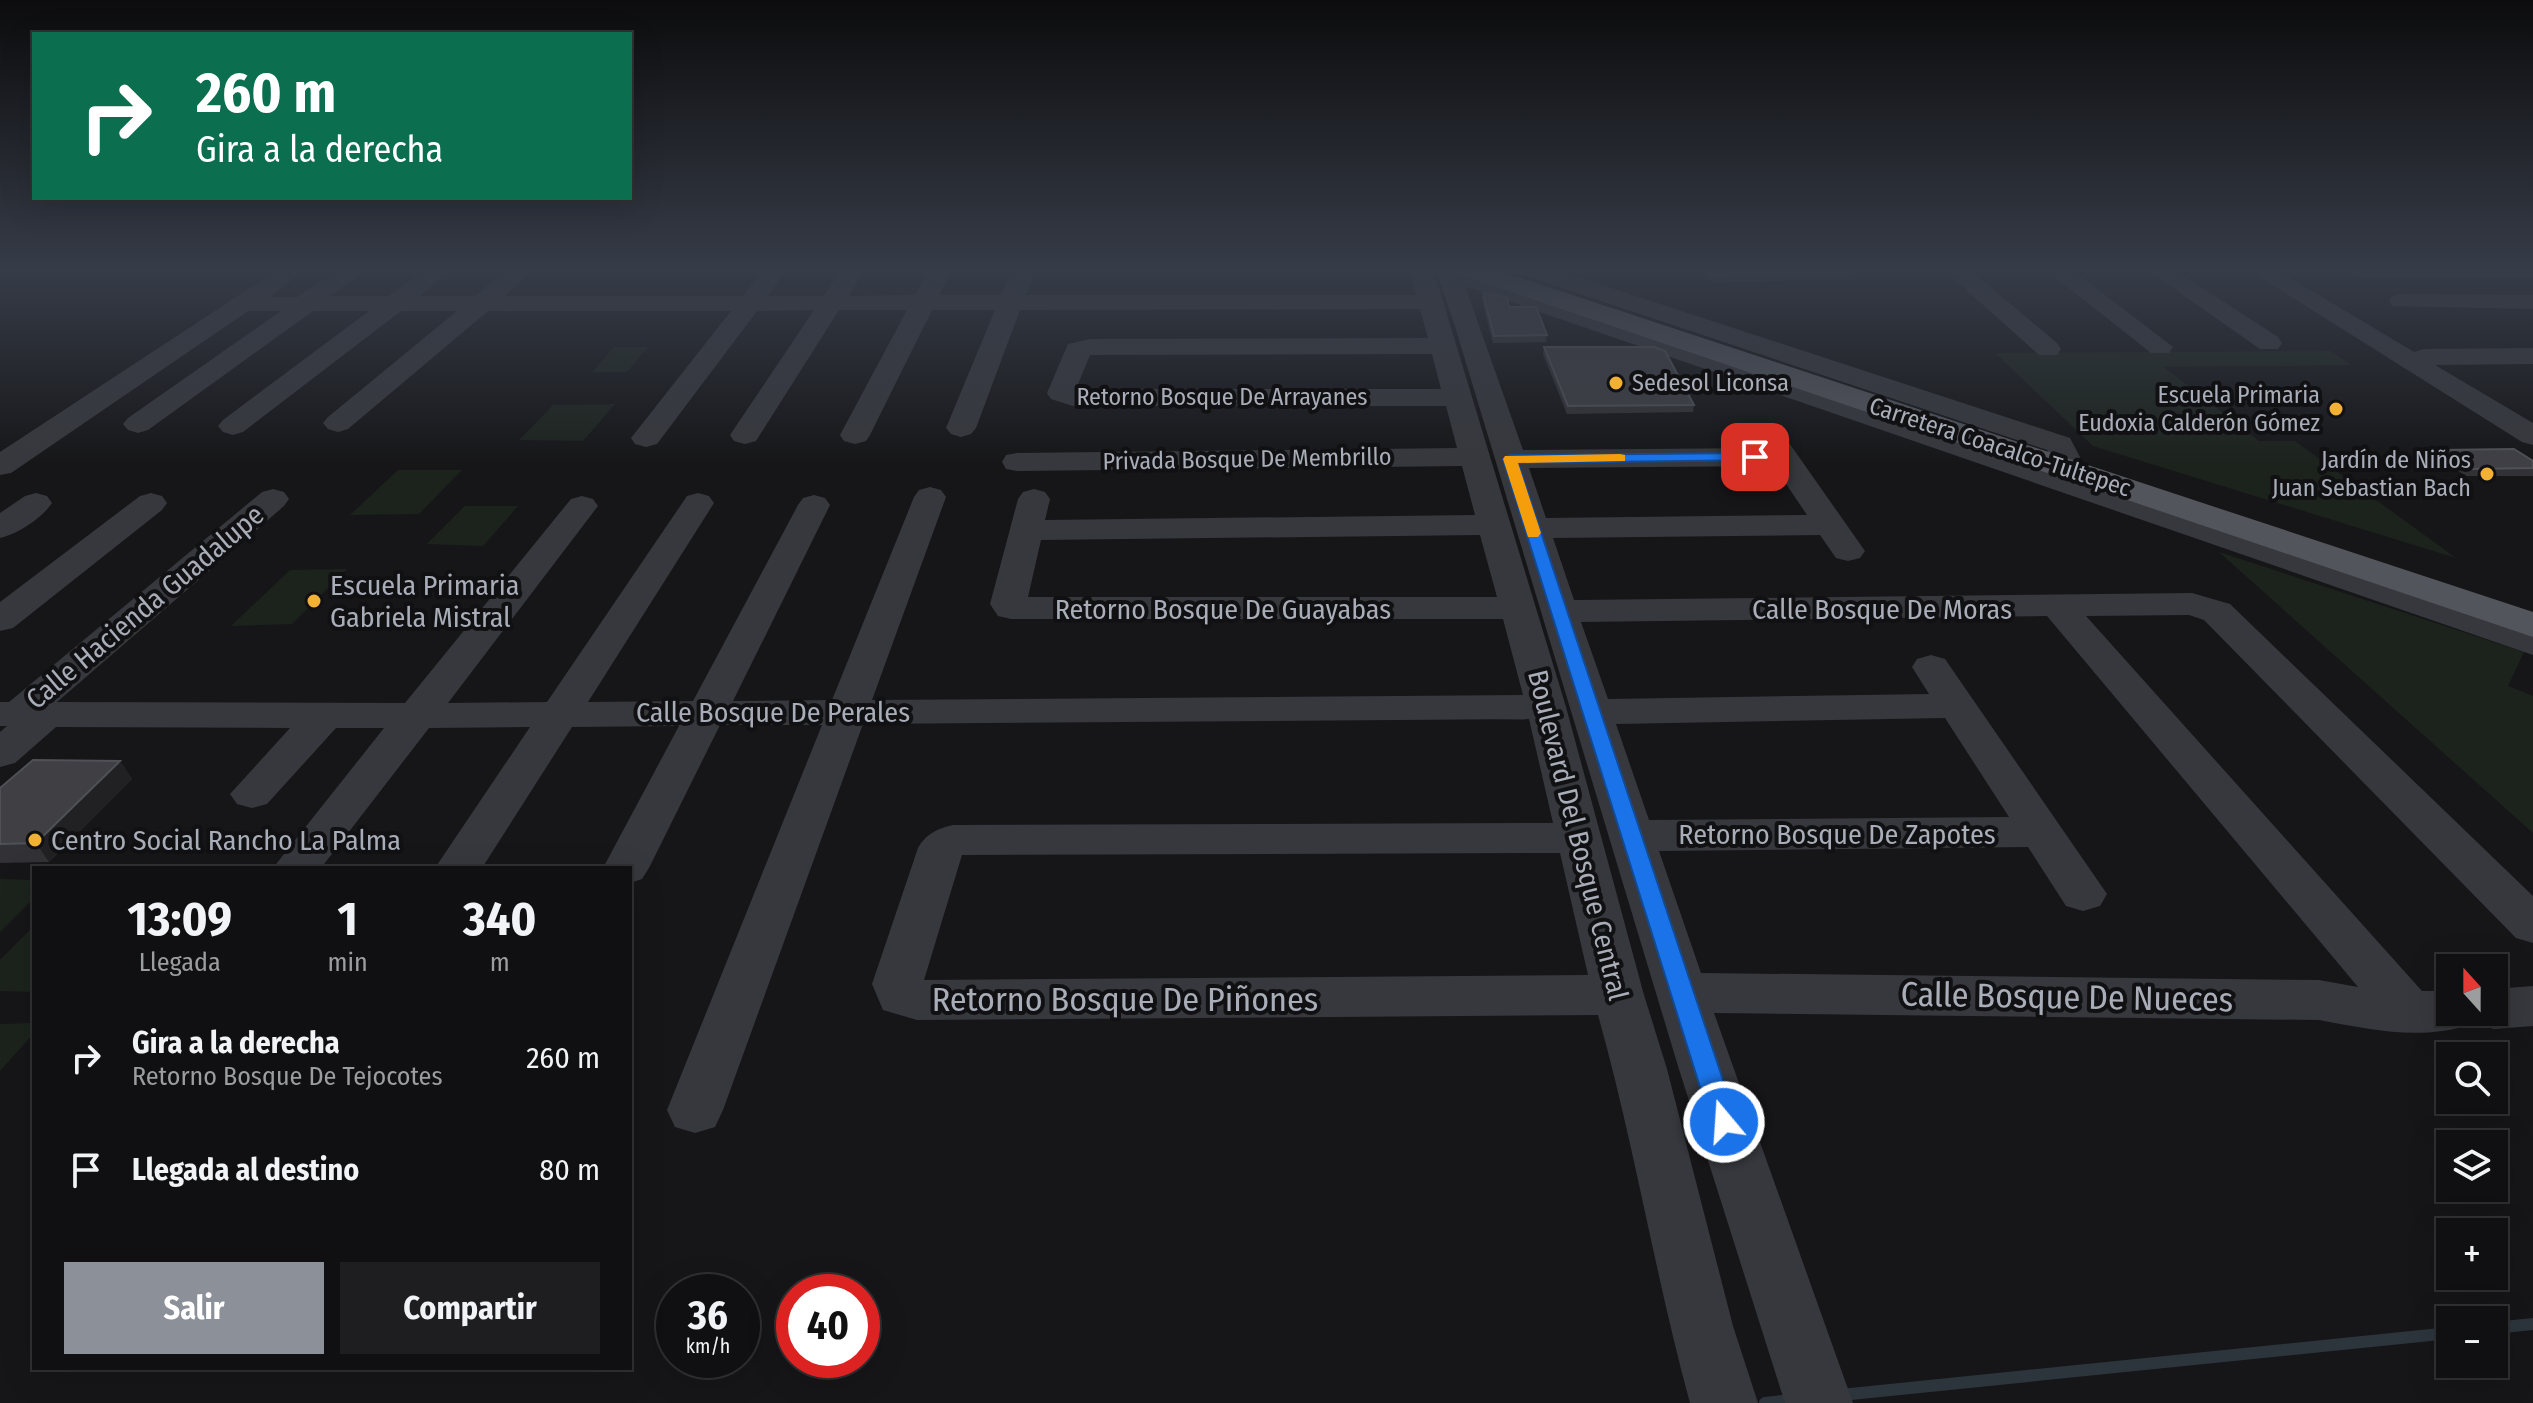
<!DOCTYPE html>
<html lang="es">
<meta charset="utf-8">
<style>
:root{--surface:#101012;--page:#1e1e20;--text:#f1f3f6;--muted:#9c9d9f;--line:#303032;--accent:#8c9099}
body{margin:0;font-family:"Fira Sans Condensed",sans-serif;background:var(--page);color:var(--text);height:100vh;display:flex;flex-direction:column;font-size:30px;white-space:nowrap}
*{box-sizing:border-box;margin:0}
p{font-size:26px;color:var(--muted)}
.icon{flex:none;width:44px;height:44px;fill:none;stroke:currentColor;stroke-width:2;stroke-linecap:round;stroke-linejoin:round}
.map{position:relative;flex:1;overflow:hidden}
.details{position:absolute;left:32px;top:866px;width:600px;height:504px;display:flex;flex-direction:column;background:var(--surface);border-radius:0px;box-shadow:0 8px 32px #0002,0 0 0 2px var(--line)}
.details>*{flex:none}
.top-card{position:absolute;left:32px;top:32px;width:600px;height:168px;border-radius:0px;box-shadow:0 8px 32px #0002,0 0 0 2px var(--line);background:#0b6e4f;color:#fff;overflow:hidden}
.needle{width:52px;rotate:339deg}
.controls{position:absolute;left:2436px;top:954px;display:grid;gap:16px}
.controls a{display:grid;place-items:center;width:72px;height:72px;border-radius:0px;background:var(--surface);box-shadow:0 8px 32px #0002,0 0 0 2px var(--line);font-size:40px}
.speed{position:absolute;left:656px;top:1274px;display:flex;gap:16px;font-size:40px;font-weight:700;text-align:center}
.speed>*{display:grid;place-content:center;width:104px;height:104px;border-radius:50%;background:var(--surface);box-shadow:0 8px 32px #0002,0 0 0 2px var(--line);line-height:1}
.speed small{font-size:20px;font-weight:400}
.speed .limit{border:12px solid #d22;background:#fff;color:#111}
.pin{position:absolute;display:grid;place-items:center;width:68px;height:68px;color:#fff;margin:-34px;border-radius:16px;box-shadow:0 4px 12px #0006}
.me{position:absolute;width:88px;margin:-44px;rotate:342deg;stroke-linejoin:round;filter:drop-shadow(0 0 6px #0008)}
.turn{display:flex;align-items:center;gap:28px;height:168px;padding:0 32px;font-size:36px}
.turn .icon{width:104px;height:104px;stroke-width:2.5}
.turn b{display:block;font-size:56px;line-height:68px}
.eta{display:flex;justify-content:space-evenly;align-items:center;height:136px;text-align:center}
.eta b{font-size:48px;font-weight:700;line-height:56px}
.button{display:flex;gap:16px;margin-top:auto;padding:16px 32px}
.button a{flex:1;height:92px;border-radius:0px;background:var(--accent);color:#fff;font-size:32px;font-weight:700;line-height:92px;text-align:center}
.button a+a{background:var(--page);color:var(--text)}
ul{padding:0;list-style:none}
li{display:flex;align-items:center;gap:24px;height:112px;padding:0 32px}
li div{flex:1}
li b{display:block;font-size:30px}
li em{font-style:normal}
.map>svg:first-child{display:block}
</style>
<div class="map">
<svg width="2533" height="1403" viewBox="0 0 2533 1403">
<rect width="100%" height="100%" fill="#161618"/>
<path fill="#1c231d" d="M614 347H648L627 372H592Z
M2330 351 2352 365 2164 367 2259 441H2295L2456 558 2093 446 1995 353Z
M615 404 583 441 519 440 553 405Z
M398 470H462L419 514 350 515Z
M465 506H518L483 546 427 544Z
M2219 552 2524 652 2508 686 2533 696V833Z
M347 569 292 624 231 626 290 570Z
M0 879 34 880V898L0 932Z
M34 926V992L0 991V960Z
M34 1023V1033L0 1071V1024Z"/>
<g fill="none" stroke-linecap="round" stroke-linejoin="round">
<path stroke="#2c353c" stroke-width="12" d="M2494 1328 2533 1324
M1841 1395 2450 1333
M1765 1403 1792 1400"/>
<path fill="#37383d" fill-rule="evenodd" d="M279 269H306L270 297H297L339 269H367L330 296H389L426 269H452L420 296H475L508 269H534L505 296H743L764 269H787L768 296H824L842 269H865L849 296 915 295 929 269H952L939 295H1001L1012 269H1036L1026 295H1416L1411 275 1415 270 1463 269 2533 631V655L1465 286 1523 450 1762 448 1754 436 1758 430 1769 427 1780 430 1865 551 1860 558 1848 561 1836 558 1820 535 1553 538 1574 600 2192 593 2230 604 2533 896V943L2516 938 2204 620 2189 615 2086 616 2422 991H2450V1012H2494V989L2533 986V1026L2494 1029 2476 1023 2473 1017 2468 1025C2420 1041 2368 1029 2319 1020L1714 1013 1853 1403H1785L1678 1066 1454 323 1438 276 1435 275 1566 707 1644 995 1667 1069 1733 1326 1758 1403H1690C1655 1275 1634 1143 1598 1015L917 1020 883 1010 872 984 918 848C927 833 937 829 953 825L1553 823 1529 719 863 724 723 1110 715 1127 695 1133 675 1127 667 1110 822 725H720L649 868 642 879 630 883V868H603L679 726 572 727 482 868H435L530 727 429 728 321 868H273L384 728H336L267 804 252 808 237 804 230 794 290 728 56 727 15 763 0 767V732L7 726H0V702H9L262 492 273 489 284 492 289 499 284 506 57 702 405 703 571 499 582 496 593 499 598 506 448 703 547 702 687 496 698 493 709 496 714 503 588 702 693 701 798 505 803 498 814 495 825 498 830 505 733 701 832 700 914 497 919 490 930 487 941 490 946 497 872 700 1523 695 1503 619H1011L998 616 990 604 1018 499 1023 492 1034 489 1045 492 1050 499 1045 520 1475 515 1462 466 1017 471 1006 469 1002 462 1006 455 1017 453 1457 448 1446 406H1073L1051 399 1047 393 1068 344 1090 339 1428 338 1420 309 1020 310 976 428 971 434 961 437 951 434 946 428 995 310H932L870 435 866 441 855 444 844 441 840 435 907 310H839L756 441 745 444 734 441 730 435 814 310 757 311 657 444 646 447 635 444 631 438 731 311H488L348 429 338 432 328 429 323 423 328 417 457 311H401L243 432 233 435 223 432 218 426 223 420 369 311H313L148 430 138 433 128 430 123 424 128 418 281 311H248L11 473 0 475V452ZM1432 354 1441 389H1076L1090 355ZM1774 466 1807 515 1546 518 1529 468ZM1480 535 1497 597H1028L1041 540ZM2047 616 2358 987 2319 980 1701 973 1659 851 2028 847 2066 906 2083 911 2100 906 2107 894 1945 659 1931 655 1917 659 1912 667 1929 694 1608 699 1581 622ZM1945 718 2009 817 1649 820 1616 724ZM1560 853 1588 975 924 980 962 855Z
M1517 269H1553L2070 438 2080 457 2076 463 2065 466 2054 463 2047 450 1520 274Z
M1943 269H1969L2057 343 2061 349 2057 355H2039Z
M2045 269H2071L2173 347 2169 353H2151Z
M2146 269H2173L2278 337 2282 343 2278 349H2260Z
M2247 269H2275L2414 352 2424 349 2533 348V364L2435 365 2533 423V445L2522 442Z
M2350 269H2533V278H2361L2353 276Z
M2401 294 2533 295V309L2392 306 2389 301 2392 296Z
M36 493 47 496 52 503C42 518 18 534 0 538V513L25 496Z
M151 493 162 496 167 503 162 510 13 628 0 631V602L140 496Z"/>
<path fill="#53555c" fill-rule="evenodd" d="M1454 269H1494L2533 612V637L1458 274Z"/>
</g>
<path fill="#323236" d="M1698 269H1850L1855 274 1853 280 1708 282Z
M1483 293 1509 307 1547 335 1546 342 1493 343 1482 300Z
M1544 347 1694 405 1693 412 1567 414 1543 354Z
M2441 450 2533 468V476H2466L2437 457Z
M120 761 132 779 49 862 0 863V788Z"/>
<path fill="#212124" d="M120 761 132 779 49 862 36 843Z"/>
<path fill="#3f3f44" stroke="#4f5156" stroke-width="2" d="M1704 269H1850L1855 274 1710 276Z
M1483 293 1507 297 1509 307H1536L1547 335 1494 336Z
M1544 347H1654L1665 351 1694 405 1568 406Z
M2514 449 2533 461V468L2470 469 2441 450Z
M33 760 120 761 36 843 0 844V788Z"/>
<linearGradient id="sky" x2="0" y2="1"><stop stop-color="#0c0c0d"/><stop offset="0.58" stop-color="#363c48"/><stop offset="1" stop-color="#363c48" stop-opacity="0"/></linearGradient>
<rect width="2533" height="466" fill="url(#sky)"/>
<path fill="#1a73e8" stroke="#114b97" stroke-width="2" d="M1755 453 1760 454V460L1518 463 1737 1122 1733 1130 1724 1133 1715 1130 1711 1122 1503 459 1510 455Z"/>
<path fill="#f59e0b" d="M1620 454 1625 455V461L1518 463 1541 533 1538 537H1528L1503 459 1505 456Z"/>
<g fill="#f2b134" stroke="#111113" stroke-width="3">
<circle cx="1616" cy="383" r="8"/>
<circle cx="2336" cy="409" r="8"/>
<circle cx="2487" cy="474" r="8"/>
<circle cx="314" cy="601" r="8"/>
<circle cx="35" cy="840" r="8"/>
</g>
<g text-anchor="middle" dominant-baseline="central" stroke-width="8" stroke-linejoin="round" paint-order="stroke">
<g font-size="24" fill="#a8adb8" stroke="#111113" text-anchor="end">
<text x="1632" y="383" text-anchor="start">Sedesol Liconsa</text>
<text x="2320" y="395">Escuela Primaria<tspan x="2320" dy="28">Eudoxia Calderón Gómez</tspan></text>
<text x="2471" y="460">Jardín de Niños<tspan x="2471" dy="28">Juan Sebastian Bach</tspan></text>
</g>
<g font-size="24" fill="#a8adb8" stroke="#111113">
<text x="1222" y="397">Retorno Bosque De Arrayanes</text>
<text transform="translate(2000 447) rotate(18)">Carretera Coacalco-Tultepec</text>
<text transform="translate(1247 459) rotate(-1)">Privada Bosque De Membrillo</text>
</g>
<g font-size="28" fill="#a8adb8" stroke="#111113" text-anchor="start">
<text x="330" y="585">Escuela Primaria<tspan x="330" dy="32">Gabriela Mistral</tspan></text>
<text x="51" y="840">Centro Social Rancho La Palma</text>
</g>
<g font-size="28" fill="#a8adb8" stroke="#111113">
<text transform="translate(145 607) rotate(-40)">Calle Hacienda Guadalupe</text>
<text x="1223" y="609">Retorno Bosque De Guayabas</text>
<text x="1882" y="609">Calle Bosque De Moras</text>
<text x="773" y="712">Calle Bosque De Perales</text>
<text x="1837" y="834">Retorno Bosque De Zapotes</text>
<text transform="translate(1578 835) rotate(76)">Boulevard Del Bosque Central</text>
</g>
<g font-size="34" fill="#a8adb8" stroke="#111113">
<text transform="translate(2067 997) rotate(1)">Calle Bosque De Nueces</text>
<text x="1125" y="999">Retorno Bosque De Piñones</text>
</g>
</g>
</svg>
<div class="controls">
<a><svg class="needle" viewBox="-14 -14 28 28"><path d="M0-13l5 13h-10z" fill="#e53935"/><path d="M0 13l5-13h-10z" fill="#9c9d9f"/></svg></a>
<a><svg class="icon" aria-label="search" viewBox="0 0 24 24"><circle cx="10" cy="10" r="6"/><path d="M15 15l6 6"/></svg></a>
<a><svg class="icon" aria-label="layers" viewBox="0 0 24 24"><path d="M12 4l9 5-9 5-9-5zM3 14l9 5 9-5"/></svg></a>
<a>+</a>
<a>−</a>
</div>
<div class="speed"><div>36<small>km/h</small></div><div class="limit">40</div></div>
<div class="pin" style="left:1755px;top:457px;background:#d93025"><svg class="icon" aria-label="arrive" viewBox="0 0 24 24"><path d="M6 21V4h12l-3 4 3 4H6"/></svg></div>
<svg class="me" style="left:1724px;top:1122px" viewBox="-20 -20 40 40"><circle r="17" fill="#1a73e8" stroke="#fff" stroke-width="3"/><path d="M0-11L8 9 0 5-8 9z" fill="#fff"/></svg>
<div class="top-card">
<div class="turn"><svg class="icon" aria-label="right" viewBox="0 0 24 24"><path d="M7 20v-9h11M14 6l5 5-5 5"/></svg><div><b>260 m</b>Gira a la derecha</div></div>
</div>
<section class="details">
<div class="eta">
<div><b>13:09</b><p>Llegada</p></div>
<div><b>1</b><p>min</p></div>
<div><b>340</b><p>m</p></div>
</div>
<ul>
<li><svg class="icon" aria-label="right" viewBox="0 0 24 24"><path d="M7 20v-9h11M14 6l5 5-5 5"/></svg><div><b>Gira a la derecha</b><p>Retorno Bosque De Tejocotes</p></div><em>260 m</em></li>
<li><svg class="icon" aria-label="arrive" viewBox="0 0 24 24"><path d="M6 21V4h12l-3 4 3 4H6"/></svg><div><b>Llegada al destino</b></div><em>80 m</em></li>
</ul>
<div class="button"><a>Salir</a><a>Compartir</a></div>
</section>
</div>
